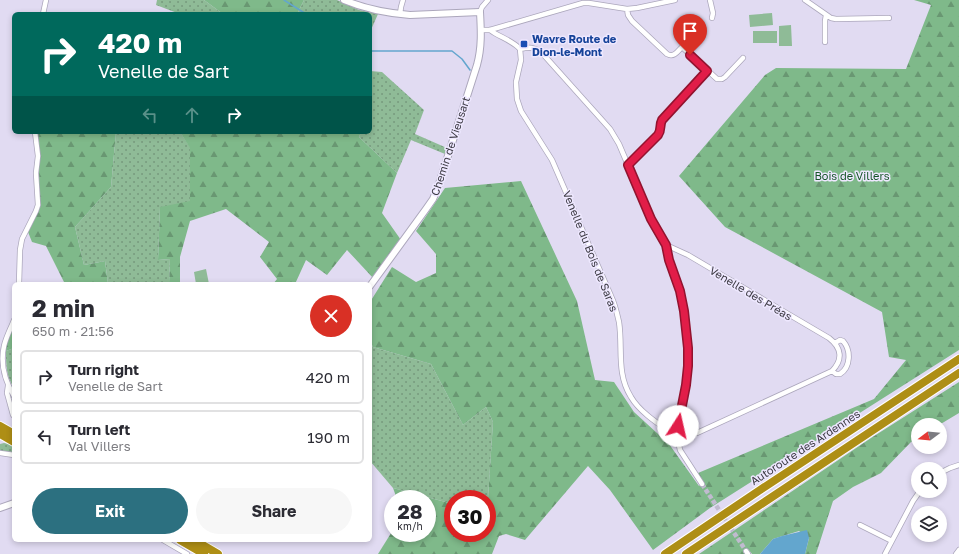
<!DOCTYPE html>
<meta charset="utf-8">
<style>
:root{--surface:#fff;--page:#f7f7f7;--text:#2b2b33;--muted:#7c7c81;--line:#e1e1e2;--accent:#2c7080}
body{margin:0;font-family:"Golos Text",sans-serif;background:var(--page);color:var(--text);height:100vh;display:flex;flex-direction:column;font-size:15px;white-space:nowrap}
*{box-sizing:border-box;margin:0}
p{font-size:13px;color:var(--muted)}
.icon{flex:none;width:22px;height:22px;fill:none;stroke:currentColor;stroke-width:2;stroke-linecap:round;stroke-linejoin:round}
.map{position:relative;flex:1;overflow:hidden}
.sheet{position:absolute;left:12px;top:282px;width:360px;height:260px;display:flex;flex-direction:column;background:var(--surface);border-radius:6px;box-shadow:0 2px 6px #0003}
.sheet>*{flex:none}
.guide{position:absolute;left:12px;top:12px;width:360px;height:122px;border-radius:6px;box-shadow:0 2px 6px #0003;background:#00695c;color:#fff;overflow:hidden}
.needle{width:26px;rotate:254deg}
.fabs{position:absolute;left:911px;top:418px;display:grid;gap:8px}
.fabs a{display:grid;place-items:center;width:36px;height:36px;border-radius:50%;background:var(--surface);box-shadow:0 2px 6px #0003;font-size:20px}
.speed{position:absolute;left:384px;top:490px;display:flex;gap:8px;font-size:20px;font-weight:700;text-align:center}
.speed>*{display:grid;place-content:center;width:52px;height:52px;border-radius:50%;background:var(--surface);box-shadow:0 2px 6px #0003;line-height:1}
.speed small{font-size:10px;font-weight:400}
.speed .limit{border:6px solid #d22;background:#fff;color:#111}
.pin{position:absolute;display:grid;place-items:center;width:34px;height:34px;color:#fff;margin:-41px -17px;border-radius:50% 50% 50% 0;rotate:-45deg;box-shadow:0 0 4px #0007}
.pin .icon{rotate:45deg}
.me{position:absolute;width:44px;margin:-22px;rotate:10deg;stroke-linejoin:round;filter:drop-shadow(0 0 3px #0008)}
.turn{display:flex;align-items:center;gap:14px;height:84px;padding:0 20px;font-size:18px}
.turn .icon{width:52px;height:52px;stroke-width:2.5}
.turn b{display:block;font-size:28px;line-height:34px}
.lanes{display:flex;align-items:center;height:38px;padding:0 20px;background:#0003;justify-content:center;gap:20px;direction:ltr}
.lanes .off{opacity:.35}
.round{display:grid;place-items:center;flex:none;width:42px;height:42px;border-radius:21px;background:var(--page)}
.head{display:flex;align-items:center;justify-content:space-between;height:68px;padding:0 20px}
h1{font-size:24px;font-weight:700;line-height:30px}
.button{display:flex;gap:8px;margin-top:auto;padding:8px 20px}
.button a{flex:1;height:46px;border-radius:24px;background:var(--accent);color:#fff;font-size:16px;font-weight:700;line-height:46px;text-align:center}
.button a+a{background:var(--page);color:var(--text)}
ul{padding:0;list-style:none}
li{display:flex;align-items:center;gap:12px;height:54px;margin:0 8px 6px;padding:0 12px;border:2px solid var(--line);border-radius:6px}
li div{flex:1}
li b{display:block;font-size:15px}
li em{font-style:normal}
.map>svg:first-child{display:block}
</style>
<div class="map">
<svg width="959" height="554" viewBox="0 0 959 554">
<defs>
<pattern id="grass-dots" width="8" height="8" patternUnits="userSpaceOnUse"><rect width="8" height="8" fill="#8fbb97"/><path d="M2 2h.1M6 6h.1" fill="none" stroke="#76997d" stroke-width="1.8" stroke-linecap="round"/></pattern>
<pattern id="forest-firs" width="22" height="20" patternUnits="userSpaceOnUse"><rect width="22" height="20" fill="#7fb98a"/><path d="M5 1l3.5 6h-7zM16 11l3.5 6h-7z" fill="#699772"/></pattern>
</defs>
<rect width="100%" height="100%" fill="#e1dbf2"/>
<path fill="url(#grass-dots)" d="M157 0H204L223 14H180L156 5Z
M304 0H337L359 10 378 14 370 32V14H297Z
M370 71 382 72 424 110 415 134 447 148 445 154 411 140 397 173 359 137 361 132H370Z
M116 132H180L190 147V202L160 208 158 260 170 259 169 284H108L105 261 84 265 75 227 111 187Z
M370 341 373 347 431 364 463 425 486 407 493 422 487 514V499H453V504L393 488 370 461Z
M14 348V388C6 376 6 365 6 351Z
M4 443 9 444 14 447V453L0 452V444Z"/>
<path fill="url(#forest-firs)" d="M204 0H304L297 14H223Z
M914 0H959V350L877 402 710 508 653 550 610 490 588 466 525 540 506 534 499 536 492 554H378L393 530V533H427V499H397L393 488 453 504V533H487V514L493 422 486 407 463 425 431 364 373 347 370 341V302L392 267 416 282 436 273V254L416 231 445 188 521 181 577 301 595 380 614 382 634 412 669 444 699 486 704 483 698 473 874 399 906 360 889 357 882 312 725 227 679 176 765 75 776 68 906 69 931 5Z
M36 132H116L111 187 75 227 84 265 105 261 108 284H65L46 246 32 242 28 232 38 208Z
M180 132H361L359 137 397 173 382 213 401 240 374 279 347 250 327 275 306 260 295 284H273L277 279 260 257 269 242 226 209 190 221 180 257V284H169L170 259 158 260 160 207 190 201V148Z
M14 324V348L6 351V343Z
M959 382V413L939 425H918V438L911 442 881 473 853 487 833 501 816 554H805L809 538 799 531 773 539 760 554H752L748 549 743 552 745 554H699L871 438Z"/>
<path fill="#8fbb97" d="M772 13 773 25 750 27 749 15Z
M791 25 792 46H779V26Z
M753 31H777V43H753Z
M206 269 209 284H196L194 272Z"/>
<path fill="#63a6ce" d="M807 530 809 538 805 554H760L773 539 782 536Z"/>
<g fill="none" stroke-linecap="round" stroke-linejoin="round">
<path stroke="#63a6ce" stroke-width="1.5" d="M284 0 306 14
M370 51H452L462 59 470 70"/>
<path stroke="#c0bbcf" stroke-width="4.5" stroke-dasharray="4.5 2" stroke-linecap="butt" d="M702 484 746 551"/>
<defs>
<path id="street" d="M710 0 713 13 712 18
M805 0 831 18 836 19 889 18
M627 9 628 15 632 21 667 54C674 58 678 51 682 47L717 79H722L725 77 743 58
M480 12 482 7 488 0
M43 14 46 0
M400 14 401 7 403 0
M481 30H490L583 3H589L627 9 637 8 675 0
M490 30C499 37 512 40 520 49
M825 42V21L826 15
M682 47 694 34
M520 49 521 60 516 82 517 99 521 111 552 160 611 296C615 304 617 313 619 322 623 348 616 373 631 397 639 411 657 423 670 432 671 437 673 440 678 441
M520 49C530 47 534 47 542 53L610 129 619 144 651 219 666 245 669 260 680 291 685 311 688 348 686 385 678 426
M628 165 658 135C662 129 659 126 661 119L707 71
M666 245 688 255 732 281 829 338C842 348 843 360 832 371L697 433 685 435
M19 284 20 250 22 239 36 211 38 205 36 173 38 156 35 132
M14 320C11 328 6 337 4 346 0 364 5 381 14 396
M832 371 836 374H840C851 367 851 350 843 341L840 340 835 343
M8 386 7 393 13 415
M678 441 680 450 702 484
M678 441C686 437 688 430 678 426
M0 453 14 455
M940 473 950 468 959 465
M860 525 892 541
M163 540 187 554
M746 551 748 554
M885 554 913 501 920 491
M956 554 959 550"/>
<path id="secondary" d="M344 0C365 9 386 13 410 15L480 12C481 30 482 47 477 65L438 187 433 199 426 209 370 286
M0 508 14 503"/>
<path id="highway" d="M0 426 14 434
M0 434 14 442
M180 540 204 554
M194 540 218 554
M665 554 760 490 959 359
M686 554 959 373"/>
</defs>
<use href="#street" stroke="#aca7bc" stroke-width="6"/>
<use href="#secondary" stroke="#aca7bc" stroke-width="8"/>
<use href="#highway" stroke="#fff" stroke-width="10"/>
<use href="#street" stroke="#fff" stroke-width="4.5"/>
<use href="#secondary" stroke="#fff" stroke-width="6"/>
<use href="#highway" stroke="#ae8e15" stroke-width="8"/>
</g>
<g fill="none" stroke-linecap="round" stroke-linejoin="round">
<defs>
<path id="route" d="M678 426 686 385 688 366V348L684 311 680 291 669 260 666 245 651 219 628 165 658 135C662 129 659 126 662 120L707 71 690 55"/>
</defs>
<use href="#route" stroke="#92132f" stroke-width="10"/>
<use href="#route" stroke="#e11d48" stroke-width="7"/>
</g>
<rect fill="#1a4fb4" stroke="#eee8ff" stroke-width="1.5" x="520" y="40" width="8" height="8" rx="2"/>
<g text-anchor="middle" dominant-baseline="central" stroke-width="3" stroke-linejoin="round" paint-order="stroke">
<g font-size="11" font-weight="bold" fill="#164399" stroke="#eee8ff" text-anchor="start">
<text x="532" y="38">Wavre Route de<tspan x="532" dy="13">Dion-le-Mont</tspan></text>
</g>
<g font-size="11" fill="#3c3a43" stroke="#eee8ff">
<text transform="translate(450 146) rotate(-72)">Chemin de Vieusart</text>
<text transform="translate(591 251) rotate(68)">Venelle du Bois de Saras</text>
<text transform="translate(751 293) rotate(31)">Venelle des Préas</text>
<text transform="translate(805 447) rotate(-33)">Autoroute des Ardennes</text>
</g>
<g font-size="11" fill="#165529" stroke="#eee8ff">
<text x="852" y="175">Bois de Villers</text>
</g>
</g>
</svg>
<div class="fabs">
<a><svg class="needle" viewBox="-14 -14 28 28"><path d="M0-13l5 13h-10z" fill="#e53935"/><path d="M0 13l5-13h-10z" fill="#7c7c81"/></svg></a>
<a><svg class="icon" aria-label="search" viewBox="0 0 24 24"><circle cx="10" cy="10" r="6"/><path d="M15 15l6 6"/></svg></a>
<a><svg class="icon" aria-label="layers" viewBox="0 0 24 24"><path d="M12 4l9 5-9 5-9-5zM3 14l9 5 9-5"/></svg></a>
</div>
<div class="speed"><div>28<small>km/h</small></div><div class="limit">30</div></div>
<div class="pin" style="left:690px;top:55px;background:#d93025"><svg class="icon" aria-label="arrive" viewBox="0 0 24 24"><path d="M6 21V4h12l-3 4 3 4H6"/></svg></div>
<svg class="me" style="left:678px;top:426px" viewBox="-20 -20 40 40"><circle r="19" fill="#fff"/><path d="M0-13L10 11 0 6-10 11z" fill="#e11d48"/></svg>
<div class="guide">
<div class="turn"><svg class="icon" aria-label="right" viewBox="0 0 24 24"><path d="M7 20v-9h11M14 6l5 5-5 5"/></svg><div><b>420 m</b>Venelle de Sart</div></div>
<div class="lanes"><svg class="icon off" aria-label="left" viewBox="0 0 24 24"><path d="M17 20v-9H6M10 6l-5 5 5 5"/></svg><svg class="icon off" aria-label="ahead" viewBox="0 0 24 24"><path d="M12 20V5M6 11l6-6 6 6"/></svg><svg class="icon" aria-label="right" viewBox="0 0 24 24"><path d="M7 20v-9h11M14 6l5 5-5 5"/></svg></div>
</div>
<section class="sheet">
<div class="head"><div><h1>2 min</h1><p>650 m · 21:56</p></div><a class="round" style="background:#d93025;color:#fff"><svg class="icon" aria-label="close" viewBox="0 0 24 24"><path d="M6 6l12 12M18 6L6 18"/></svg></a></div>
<ul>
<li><svg class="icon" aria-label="right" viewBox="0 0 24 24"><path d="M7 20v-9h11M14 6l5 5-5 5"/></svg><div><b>Turn right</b><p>Venelle de Sart</p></div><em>420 m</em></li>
<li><svg class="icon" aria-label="left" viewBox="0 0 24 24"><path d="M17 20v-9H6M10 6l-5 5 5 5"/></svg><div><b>Turn left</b><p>Val Villers</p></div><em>190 m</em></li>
</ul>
<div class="button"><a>Exit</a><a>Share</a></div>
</section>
</div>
